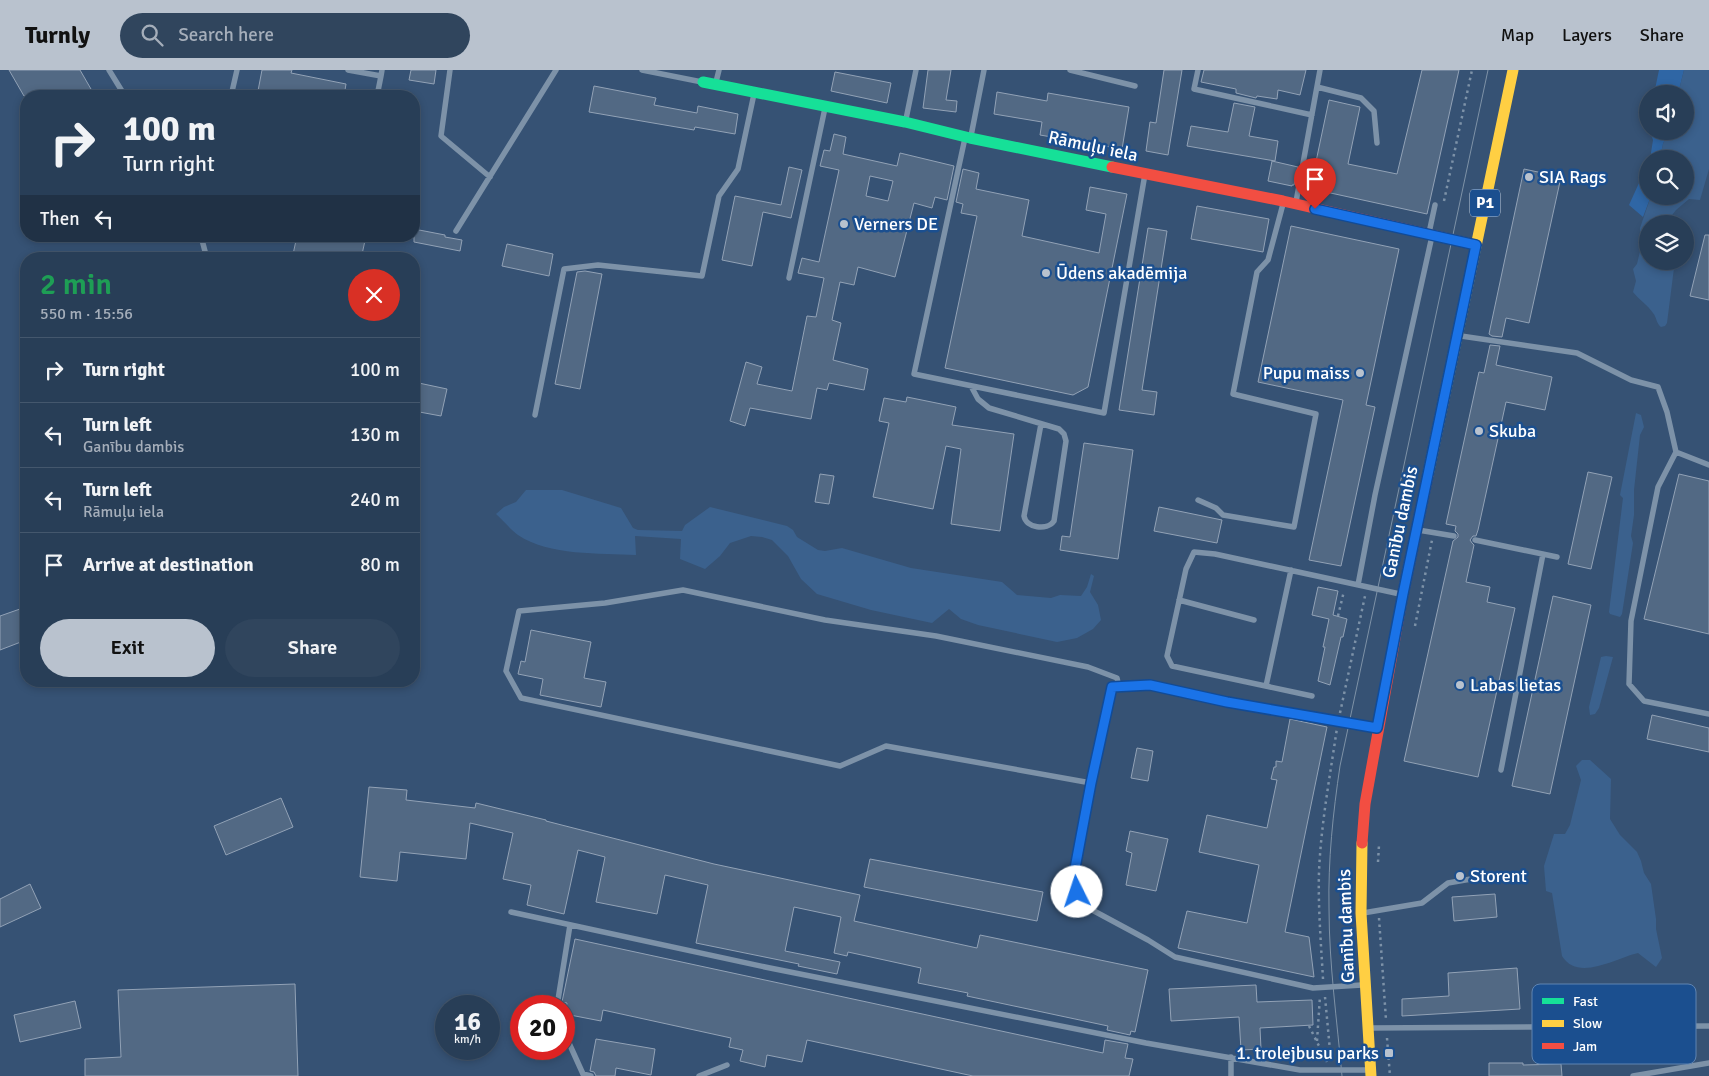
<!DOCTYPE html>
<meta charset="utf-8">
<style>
:root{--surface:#283e57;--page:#30455d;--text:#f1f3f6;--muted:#a5aeba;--line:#44576d;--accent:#b9c2ce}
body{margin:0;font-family:Signika,sans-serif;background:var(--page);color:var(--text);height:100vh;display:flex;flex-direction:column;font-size:19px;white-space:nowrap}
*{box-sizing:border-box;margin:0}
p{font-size:16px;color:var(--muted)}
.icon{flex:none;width:28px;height:28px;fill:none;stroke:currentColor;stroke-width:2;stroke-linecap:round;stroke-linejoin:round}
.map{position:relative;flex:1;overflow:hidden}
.panel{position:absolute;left:20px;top:182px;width:400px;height:435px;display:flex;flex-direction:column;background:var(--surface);border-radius:20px;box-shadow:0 2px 8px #0003,0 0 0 1px var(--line)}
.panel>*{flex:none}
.guide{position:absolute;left:20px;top:20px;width:400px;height:152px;border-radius:20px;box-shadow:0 2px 8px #0003,0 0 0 1px var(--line);background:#283e57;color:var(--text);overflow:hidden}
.fabs{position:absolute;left:1639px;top:15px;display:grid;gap:10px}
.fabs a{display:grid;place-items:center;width:55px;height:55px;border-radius:50%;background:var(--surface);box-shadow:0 2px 8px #0003,0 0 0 1px var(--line);font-size:25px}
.speed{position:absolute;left:435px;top:925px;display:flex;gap:10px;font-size:25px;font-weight:700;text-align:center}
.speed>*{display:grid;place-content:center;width:65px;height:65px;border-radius:50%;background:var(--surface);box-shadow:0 2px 8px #0003,0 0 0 1px var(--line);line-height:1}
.speed small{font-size:12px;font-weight:400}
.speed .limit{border:8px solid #d22;background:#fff;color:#111}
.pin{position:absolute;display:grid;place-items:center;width:42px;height:42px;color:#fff;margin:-51px -21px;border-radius:50% 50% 50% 0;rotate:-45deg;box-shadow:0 0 5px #0007}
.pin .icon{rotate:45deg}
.me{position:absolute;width:55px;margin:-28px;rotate:356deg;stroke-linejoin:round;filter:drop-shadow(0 0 4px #0008)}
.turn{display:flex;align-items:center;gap:18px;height:105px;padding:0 20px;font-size:22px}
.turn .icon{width:65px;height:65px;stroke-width:2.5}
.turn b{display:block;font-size:35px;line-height:42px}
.then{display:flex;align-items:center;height:48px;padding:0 20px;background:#0003;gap:10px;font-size:19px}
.round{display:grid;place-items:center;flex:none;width:52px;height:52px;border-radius:26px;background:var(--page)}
.summary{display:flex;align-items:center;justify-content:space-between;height:85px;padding:0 20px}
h1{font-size:30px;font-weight:600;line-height:38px;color:#1e9e55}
.cta{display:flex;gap:10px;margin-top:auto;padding:10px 20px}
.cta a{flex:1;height:58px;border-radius:30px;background:var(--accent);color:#111;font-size:20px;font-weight:600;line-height:58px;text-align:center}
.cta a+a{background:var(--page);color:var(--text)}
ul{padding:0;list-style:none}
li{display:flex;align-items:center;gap:15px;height:65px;padding:0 20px;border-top:1px solid var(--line)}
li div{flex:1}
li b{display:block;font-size:19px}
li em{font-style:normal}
header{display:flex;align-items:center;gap:30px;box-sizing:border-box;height:70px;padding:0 25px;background:var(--accent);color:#111}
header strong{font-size:24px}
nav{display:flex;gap:28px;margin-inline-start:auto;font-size:18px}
.search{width:350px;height:45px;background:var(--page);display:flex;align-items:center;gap:12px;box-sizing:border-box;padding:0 18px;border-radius:28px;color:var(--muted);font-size:19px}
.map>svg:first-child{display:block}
</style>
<header>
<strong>Turnly</strong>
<div class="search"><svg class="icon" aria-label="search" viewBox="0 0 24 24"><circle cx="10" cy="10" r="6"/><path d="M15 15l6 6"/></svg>Search here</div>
<nav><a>Map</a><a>Layers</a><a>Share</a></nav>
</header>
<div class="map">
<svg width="1709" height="1006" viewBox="0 0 1709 1006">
<rect width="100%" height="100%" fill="#365274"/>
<path fill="#2f66a5" d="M1659 0H1684L1678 24H1654Z
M1650 61H1668L1663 74 1660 89H1650L1653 70Z
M1647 111 1648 126H1651L1643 147 1629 135 1639 113Z"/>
<path fill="#3b618d" d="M1684 0H1709V99L1700 130 1689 129 1676 140 1665 154H1648V191H1670L1674 198 1667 253 1665 256 1661 257C1656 253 1657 248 1653 243 1648 235 1639 230 1633 222L1636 211 1633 199 1637 194 1641 177 1640 158 1651 126H1685V89H1660L1663 74 1668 61H1685V24H1678Z
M1636 343 1641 345 1644 357 1640 365 1634 420V445L1631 466 1633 473 1622 544 1620 547 1610 544 1609 542 1623 428 1620 425Z
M526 420H562L621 438 633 458 638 460 682 461 685 455 710 437 787 456 793 460 797 467 818 480 825 481 842 478 911 498 1002 512 1017 525 1051 528 1060 525 1081 526 1087 517 1091 504 1094 506 1090 522 1098 535 1101 550 1093 559 1077 568 1057 572 978 555 961 549 949 539 932 553 871 540 817 524 801 509 788 486 772 470 762 467 751 466 730 473 720 486 705 499 680 489 681 469 635 466 636 485C600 483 549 486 518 465 510 459 503 450 496 444L504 437 516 432Z
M1606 586 1613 587 1599 638 1595 644 1590 645 1589 637 1601 587Z
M1582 690H1590L1611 709 1610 749 1620 765 1637 782 1641 791 1644 803 1651 814 1656 849V859L1662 888 1656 897 1638 883C1616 888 1578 912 1562 886L1552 823 1546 821 1544 796 1554 764H1565L1570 755 1581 710 1576 696Z"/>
<path fill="#526984" stroke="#92a2b6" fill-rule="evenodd" d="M9 0H80L95 26H24Z
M262 0H292L291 3 346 14 344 26H257Z
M411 0H436L434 14 409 10Z
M928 0H951L946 30 957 31 956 42 923 38Z
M1164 0H1182L1168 85 1146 81 1150 52 1156 53Z
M1204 0H1306L1300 25 1278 20 1277 29 1257 26 1256 28 1236 23V19L1201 12Z
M1422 0H1459L1427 144 1303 117 1307 99 1314 101 1329 30 1360 37 1348 94 1397 104Z
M835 2 891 13 887 33 831 21Z
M594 16 656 28 654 35 697 43 698 36 738 44 735 64 695 57 694 60 589 42Z
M997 22 1047 31 1048 23 1129 37 1122 79 1040 65 1042 52 994 44Z
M1234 33 1255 37 1249 66 1278 71 1275 91 1187 76 1191 56 1228 62Z
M834 64 846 67 843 84 897 96 900 83 954 96 947 130 935 127 932 138 914 133 895 207 858 197 854 215 840 212 832 250 841 253 833 290 868 299 864 320 829 313 827 320 817 318 811 349 750 338 745 356 730 351 746 292 762 297 757 314 792 321 807 246 816 247 824 208 798 203 802 188 819 192 839 100 820 96 824 80 830 81ZM870 106 893 111 888 131 866 126Z
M1272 91 1298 97 1294 115H1292V116L1268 111Z
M789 97 802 100 791 148 763 142 752 196 722 190 735 126 781 135Z
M963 99 979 103 976 119 1029 130 1022 166 1099 183 1106 144 1086 140 1090 117 1127 124 1088 317 1073 325 945 298 977 146 961 143 963 134 956 132Z
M1524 99 1561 107 1529 253 1506 248 1502 267 1492 266 1489 264Z
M1197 136 1269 149 1263 182 1191 169Z
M1291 156 1399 179 1366 335 1375 337 1341 496 1309 490 1343 330 1258 312Z
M1148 158 1167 161 1142 320 1157 322 1154 345 1119 340Z
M414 159 445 165V167L462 170 460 181 414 172Z
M1705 165H1709V230L1690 226Z
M297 166H366L361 189H292Z
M507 174 553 184 549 206 502 196Z
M585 201 602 204 580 319 555 314 577 202Z
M1490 275 1500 276 1496 295 1552 307 1545 340 1506 332 1478 460 1476 466H1473L1470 470 1472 473 1474 475 1466 512 1490 517 1487 532 1515 538 1478 707 1404 691 1453 471 1458 467V464L1455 461 1456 456 1446 454 1479 302 1484 303Z
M414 312 447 319 441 346 414 341Z
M907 327 956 337 952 355 1014 364 1000 461 951 454 961 379 946 376 933 439 873 427 889 353 879 351 884 328 906 332Z
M1084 373 1133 380 1118 489 1060 480 1062 466 1070 467Z
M1588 402 1612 407 1591 499 1568 494Z
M820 404 834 406 829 434 815 432Z
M1679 404 1709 411V564L1644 549Z
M1159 437 1222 450 1217 473 1154 461Z
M1318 517 1338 521 1333 545 1347 549 1343 567H1341L1330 615 1318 611 1325 577H1323L1329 549 1312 545Z
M1553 526 1591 535 1550 724 1512 716Z
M20 539 26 557V570L0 580V546Z
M531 560 591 572 584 608 606 612 601 637 540 625 543 609 518 604 521 591 525 592Z
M1652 645 1709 658V682L1647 669Z
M1290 649 1327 657 1285 862 1309 867 1314 907 1178 878 1187 841 1247 853 1259 795 1199 782 1207 745 1267 758 1277 710 1271 709 1274 697H1276V691L1282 692Z
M1137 678 1153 681 1148 711 1131 708Z
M369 717 407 720 406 730 475 738 476 733 546 750V751L714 794 860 825 854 851 977 878 980 865 1148 900 1135 962 1131 961 1130 965 1107 960 1108 956 967 926 968 923 918 913 921 898 848 882 847 886 834 883 841 847 794 837 785 881 840 892 837 904 798 896 799 894 696 873 708 815 665 805 657 844 596 832 605 787 578 780 564 844 527 835 531 815 503 809 513 763 470 753 466 789 400 782 397 811 360 807Z
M281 728 293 757 226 785 214 756Z
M1130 761 1168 769 1156 821 1126 815 1132 783 1126 781Z
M870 789 1043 822 1037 851 864 817Z
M30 814 41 838 0 857V829Z
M1495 824 1497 847 1454 851 1452 827Z
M575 869 1103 983 1105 970 1128 974 1125 988 1133 989 1129 1006H973L807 970 802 992 767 985 765 997 740 991 743 980 729 977 731 968 603 940 601 951 565 944 567 933 562 932Z
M1517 898 1520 939 1402 946V929L1449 926 1448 903Z
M295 914 298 1006H85V989L121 987 118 920Z
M1256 915 1257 932 1312 930 1313 955 1260 958 1261 979 1241 980 1239 947 1171 951 1169 919Z
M75 931 81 958 20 972 14 945Z
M596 969 655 979 651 1005 616 998 615 1006H596L594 1002 590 1001Z
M1489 993H1523V995L1561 994 1562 1006H1489Z"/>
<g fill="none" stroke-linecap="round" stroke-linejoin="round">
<path stroke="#7d92a8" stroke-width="2.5" stroke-dasharray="2.5 4" stroke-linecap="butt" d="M1444 131 1472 0
M1338 546 1344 521
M1415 556 1432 470
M1340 643 1365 526
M1378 792 1379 775
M1379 848 1386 950
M1323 909C1321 873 1318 838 1319 802 1321 754 1330 706 1337 658
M1325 927 1331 991
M1309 956 1327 992
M1387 968 1390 1006
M1317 971 1320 926"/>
<path stroke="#7d92a8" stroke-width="5.5" d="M109 0 125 26
M348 0 381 6 382 0
M450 0 441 66 490 107
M642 0 702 12
M1070 0 1135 16
M1198 0 1194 19 1312 45
M716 12 719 0
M1317 17 1361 28 1374 41 1377 73
M231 26 237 0
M377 26 381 6
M906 49 916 0
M971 66 984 0
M965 68 914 304 1104 343 1145 104
M1296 132 1320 0
M456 161 556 0
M1429 163 1435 135
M201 166 207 189
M789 208 825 38
M1461 266 1577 283 1631 310 1658 317 1667 342 1676 382 1658 417 1631 551 1629 614 1644 631 1709 644
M971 316 978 329 989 338 1059 359 1064 364 1066 371 1054 451C1047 461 1026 458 1024 446L1041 354
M535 345 564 199 598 195 702 206 719 126 738 99 754 24
M1676 382 1709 395
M1198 430 1216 438 1223 445 1294 457 1316 344 1233 324 1257 202 1268 190 1283 134
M1418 460 1454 466
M1475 470 1557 487
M1358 515 1375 425 1432 166
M1179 530 1254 550
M1266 616 1291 500
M1312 626 1172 596 1167 586 1186 499 1194 482 1215 484 1400 524
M1501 700 1543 484
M1091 713 886 676 840 696 521 628 506 601 519 541 605 533 683 520 825 550 936 566 1088 597 1117 608 1119 617
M511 842 765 897 1146 973 1300 1000H1368
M1363 843 1422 833 1448 813 1471 809H1505
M1362 915 1313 918 1175 887 1148 870 1081 834 1073 809 1091 713 1112 617 1150 615 1227 632 1375 657
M557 936 570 855
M1370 958 1709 956
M564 962 583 1004 591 1006
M1231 987V1006
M699 1006 727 995
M1633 1006 1709 993"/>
<path stroke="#16e098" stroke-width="11" d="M703 12 905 52 970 68 1112 97"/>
<path stroke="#ffcf43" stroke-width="11" d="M1428 405 1513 0
M1362 773 1361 843 1371 1006"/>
<path stroke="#f24e42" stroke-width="11" d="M1112 97 1283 131 1476 175
M1362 773 1365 734 1403 524 1428 405"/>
<path stroke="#7e92a7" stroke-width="1" d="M1342 1006C1337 950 1329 894 1329 838 1328 790 1333 743 1340 696L1488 0"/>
</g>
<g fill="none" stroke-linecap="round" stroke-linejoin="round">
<defs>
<path id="route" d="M1077 822 1073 809 1091 713 1112 617 1150 615 1227 632 1377 658 1403 524 1476 175 1315 139"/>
</defs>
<use href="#route" stroke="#114b97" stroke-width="12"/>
<use href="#route" stroke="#1a73e8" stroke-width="9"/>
</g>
<g fill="#b9c2ce" stroke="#1b4f8f" stroke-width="2">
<circle cx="1529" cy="107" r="5"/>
<circle cx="844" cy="154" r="5"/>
<circle cx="1046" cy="203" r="5"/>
<circle cx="1360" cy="303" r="5"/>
<circle cx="1479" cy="361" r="5"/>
<circle cx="1460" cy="615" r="5"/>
<circle cx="1460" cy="806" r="5"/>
<rect x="1384" y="978" width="10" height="10" rx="2.5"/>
</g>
<g text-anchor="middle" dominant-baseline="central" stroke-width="5" stroke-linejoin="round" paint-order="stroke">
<rect fill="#1b4f8f" stroke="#bbcadd" stroke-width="1" x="1470" y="119.5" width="30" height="27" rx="4"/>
<g font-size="16" font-weight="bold" fill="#fff">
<text x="1485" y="133">P1</text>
</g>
<g font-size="18" fill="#fff" stroke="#1b4f8f">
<text transform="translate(1093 76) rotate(12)">Rāmuļu iela</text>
<text transform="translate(1400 452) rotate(-78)">Ganību dambis</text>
<text transform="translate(1346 856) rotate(-92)">Ganību dambis</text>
</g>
<g font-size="18" fill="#fff" stroke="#1b4f8f" text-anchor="start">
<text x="1539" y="107">SIA Rags</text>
<text x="854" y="154">Verners DE</text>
<text x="1056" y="203">Ūdens akadēmija</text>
<text x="1350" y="303" text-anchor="end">Pupu maiss</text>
<text x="1489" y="361">Skuba</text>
<text x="1470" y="615">Labas lietas</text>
<text x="1470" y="806">Storent</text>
<text x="1379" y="983" text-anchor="end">1. trolejbusu parks</text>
</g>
</g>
<rect x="1532" y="914" width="164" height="80" rx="8" fill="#1b4f8f" stroke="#5f84b1" stroke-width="1"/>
<rect x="1542" y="928" width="22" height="6" fill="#16e098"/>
<rect x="1542" y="950" width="22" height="7" fill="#ffcf43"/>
<rect x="1542" y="973" width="22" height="6" fill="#f24e42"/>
<g font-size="14" fill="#fff">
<text x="1573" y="936">Fast</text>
<text x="1573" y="958">Slow</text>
<text x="1573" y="981">Jam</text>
</g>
</svg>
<div class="fabs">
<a><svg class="icon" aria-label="sound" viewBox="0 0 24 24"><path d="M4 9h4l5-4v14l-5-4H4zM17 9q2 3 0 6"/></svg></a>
<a><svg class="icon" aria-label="search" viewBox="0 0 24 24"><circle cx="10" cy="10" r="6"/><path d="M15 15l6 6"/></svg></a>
<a><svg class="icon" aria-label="layers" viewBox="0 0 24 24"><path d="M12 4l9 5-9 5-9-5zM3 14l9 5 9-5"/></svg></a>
</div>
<div class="speed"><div>16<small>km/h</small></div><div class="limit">20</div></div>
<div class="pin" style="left:1315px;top:139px;background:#d93025"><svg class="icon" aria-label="arrive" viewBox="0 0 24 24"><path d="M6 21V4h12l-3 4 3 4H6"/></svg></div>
<svg class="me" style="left:1077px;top:822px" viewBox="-20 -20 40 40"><circle r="19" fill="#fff"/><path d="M0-13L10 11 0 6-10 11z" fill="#1a73e8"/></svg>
<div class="guide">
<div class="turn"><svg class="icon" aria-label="right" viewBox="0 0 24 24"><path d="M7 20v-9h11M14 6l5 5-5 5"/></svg><div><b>100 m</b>Turn right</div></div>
<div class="then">Then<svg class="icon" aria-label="left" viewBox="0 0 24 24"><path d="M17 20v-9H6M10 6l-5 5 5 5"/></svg></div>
</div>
<section class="panel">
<div class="summary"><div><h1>2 min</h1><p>550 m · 15:56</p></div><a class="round" style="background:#d93025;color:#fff"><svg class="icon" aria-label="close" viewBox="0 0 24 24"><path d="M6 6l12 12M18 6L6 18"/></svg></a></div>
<ul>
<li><svg class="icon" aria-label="right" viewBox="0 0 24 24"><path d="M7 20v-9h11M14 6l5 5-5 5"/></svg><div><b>Turn right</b></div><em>100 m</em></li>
<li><svg class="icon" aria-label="left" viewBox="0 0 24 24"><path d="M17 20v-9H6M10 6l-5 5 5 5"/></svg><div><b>Turn left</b><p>Ganību dambis</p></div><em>130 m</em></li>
<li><svg class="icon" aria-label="left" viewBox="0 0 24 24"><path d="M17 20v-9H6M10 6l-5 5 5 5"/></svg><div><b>Turn left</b><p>Rāmuļu iela</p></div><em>240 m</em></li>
<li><svg class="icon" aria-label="arrive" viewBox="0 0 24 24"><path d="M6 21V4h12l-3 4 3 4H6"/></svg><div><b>Arrive at destination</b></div><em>80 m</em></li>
</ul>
<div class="cta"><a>Exit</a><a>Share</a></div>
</section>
</div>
